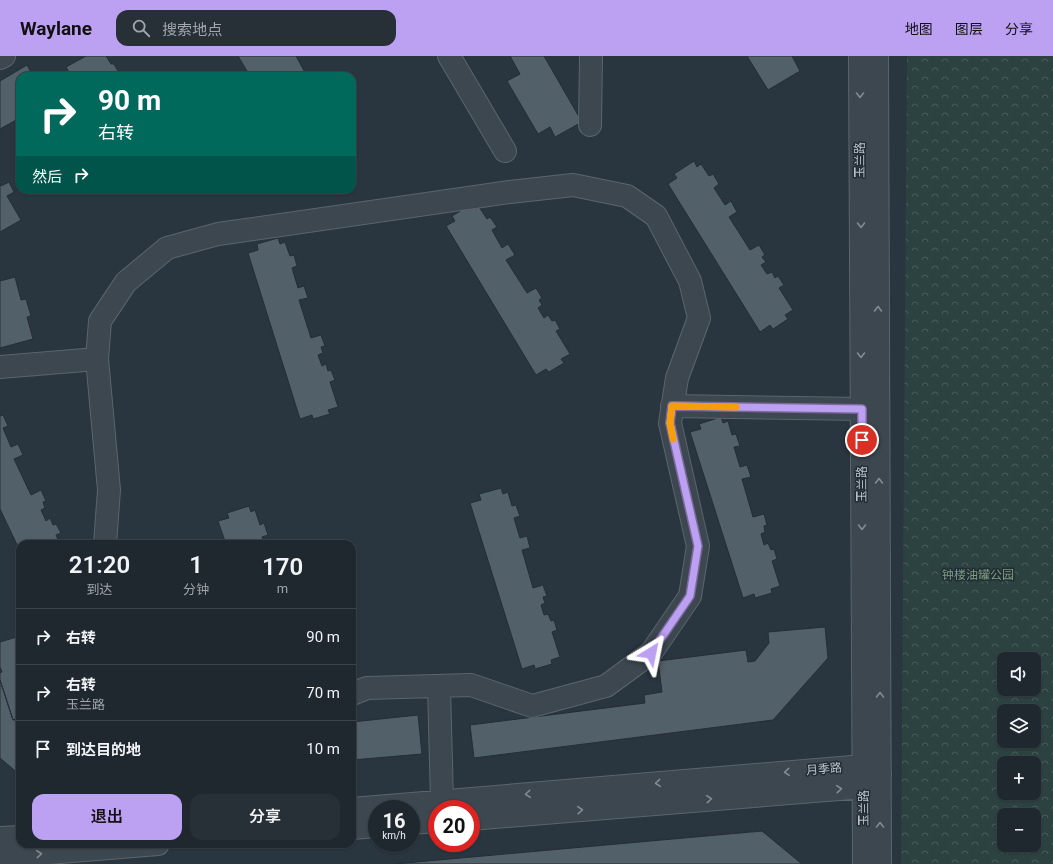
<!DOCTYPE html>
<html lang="zh">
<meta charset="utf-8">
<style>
:root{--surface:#1f282f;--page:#273037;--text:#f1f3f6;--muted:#a1a6aa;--line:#3c444b;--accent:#bca0f2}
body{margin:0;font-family:Roboto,"Noto Sans SC",sans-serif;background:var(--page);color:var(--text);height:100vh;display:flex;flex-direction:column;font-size:15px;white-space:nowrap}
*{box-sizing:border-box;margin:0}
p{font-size:13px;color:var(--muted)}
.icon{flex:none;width:22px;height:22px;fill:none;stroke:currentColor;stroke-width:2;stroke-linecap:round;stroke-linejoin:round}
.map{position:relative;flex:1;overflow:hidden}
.sheet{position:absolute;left:16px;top:484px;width:340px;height:308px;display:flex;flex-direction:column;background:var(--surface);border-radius:12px;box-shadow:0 1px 3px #0004,0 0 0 1px var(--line)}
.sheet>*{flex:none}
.banner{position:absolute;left:16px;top:16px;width:340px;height:122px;border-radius:12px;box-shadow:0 1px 3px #0004,0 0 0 1px var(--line);background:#00695c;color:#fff;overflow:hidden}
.buttons{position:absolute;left:997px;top:596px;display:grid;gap:8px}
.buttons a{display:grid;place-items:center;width:44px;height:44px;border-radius:8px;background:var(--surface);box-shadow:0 1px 3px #0004,0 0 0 1px var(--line);font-size:20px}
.speed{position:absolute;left:368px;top:744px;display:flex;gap:8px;font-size:20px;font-weight:700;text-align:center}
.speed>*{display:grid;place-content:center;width:52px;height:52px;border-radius:50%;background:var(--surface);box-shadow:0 1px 3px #0004,0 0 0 1px var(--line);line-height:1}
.speed small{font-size:10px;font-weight:400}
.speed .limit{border:6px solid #d22;background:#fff;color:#111}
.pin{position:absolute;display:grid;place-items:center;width:34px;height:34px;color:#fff;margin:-17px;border:2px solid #fff;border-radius:50%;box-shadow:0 1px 4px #0007}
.me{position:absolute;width:44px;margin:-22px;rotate:35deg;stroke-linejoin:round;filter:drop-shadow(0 0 3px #0008)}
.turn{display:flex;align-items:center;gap:14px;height:84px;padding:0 16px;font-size:18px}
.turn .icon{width:52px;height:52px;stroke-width:2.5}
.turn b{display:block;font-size:28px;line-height:34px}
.then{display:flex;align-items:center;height:38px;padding:0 16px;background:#0003;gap:8px;font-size:15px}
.eta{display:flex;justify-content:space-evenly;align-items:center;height:68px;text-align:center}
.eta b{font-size:24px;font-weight:600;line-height:28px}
.action{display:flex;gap:8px;margin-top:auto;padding:8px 16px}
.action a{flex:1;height:46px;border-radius:12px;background:var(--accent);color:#111;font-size:16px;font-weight:600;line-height:46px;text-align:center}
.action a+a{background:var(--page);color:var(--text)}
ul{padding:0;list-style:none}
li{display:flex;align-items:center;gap:12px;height:56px;padding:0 16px;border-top:1px solid var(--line)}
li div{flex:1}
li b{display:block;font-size:15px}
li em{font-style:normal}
header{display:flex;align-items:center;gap:24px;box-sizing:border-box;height:56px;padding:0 20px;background:var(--accent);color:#111}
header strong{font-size:19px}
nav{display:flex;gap:22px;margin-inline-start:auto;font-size:14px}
.search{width:280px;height:36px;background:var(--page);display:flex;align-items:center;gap:10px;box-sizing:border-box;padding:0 14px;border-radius:12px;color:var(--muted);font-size:15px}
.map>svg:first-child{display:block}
</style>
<header>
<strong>Waylane</strong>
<div class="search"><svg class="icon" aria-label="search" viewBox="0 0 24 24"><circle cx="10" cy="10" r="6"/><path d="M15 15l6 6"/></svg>搜索地点</div>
<nav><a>地图</a><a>图层</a><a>分享</a></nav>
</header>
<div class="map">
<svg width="1053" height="808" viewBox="0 0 1053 808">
<defs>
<pattern id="park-crowns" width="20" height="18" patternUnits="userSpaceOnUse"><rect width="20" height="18" fill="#2c4240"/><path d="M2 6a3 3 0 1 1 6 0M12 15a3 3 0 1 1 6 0" fill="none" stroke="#485c5a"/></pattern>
</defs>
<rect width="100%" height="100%" fill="#29353f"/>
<path fill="url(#park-crowns)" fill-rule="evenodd" d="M907 0H1053V808H901ZM1004 603H1034V633H1004ZM1004 655H1034V685H1004ZM1004 707H1034V737H1004ZM1004 759H1034V789H1004Z"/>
<path fill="#526069" stroke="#242e36" d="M86 0H106L111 8H114L119 17 115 19 116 20H71L66 11Z
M238 0H296L307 20H250Z
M510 0H544L582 66 555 81 550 71 538 78 507 25 520 18Z
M747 0H792L800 15 768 34Z
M27 9 33 20H20V62L0 73V25Z
M694 105 697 111 701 108 709 120 713 118 719 128 714 132 725 149 731 145 737 156 729 161 750 194 759 189 765 199 762 201 766 206 761 209 767 218 772 216 775 222 778 220 784 229 779 232 793 254 785 259 788 263 773 273 770 269 760 276 668 128 677 122 674 118Z
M9 126 14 136 7 140 21 164 0 176V127L1 130Z
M472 148 475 153 479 151 487 163 490 161 497 171 492 174 502 192 508 188 515 199 506 204 527 237 536 232 542 242 539 244 542 249 538 252 544 262 548 259 552 265 555 264 560 273 556 275 570 298 561 303 564 307 549 316 546 313 536 319 446 170 455 165 452 160Z
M278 182 280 188 285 186 290 200 294 199 297 210 292 212 298 232 304 230 308 242 299 244 311 282 321 279 325 290 321 291 323 297 318 299 322 310 326 308 328 315 331 314 335 324 330 326 338 351 328 354 330 358 313 363 312 359 300 363 248 197 258 194 257 188Z
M15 221 21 244 26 243 31 260 27 261 33 283 0 292V225Z
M3 359 8 370 3 372 11 391 18 388 23 399 14 403 31 439 41 434 46 445 43 446 45 452 41 454 46 465 50 462 53 469 56 468 61 477 56 479 60 488H20V495L0 453V360Z
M721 361 723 367 728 365 732 379 736 378 740 390 734 391 740 411 747 409 751 421 742 423 753 461 764 458 767 469 764 470 765 476 761 478 764 489 768 487 771 494 774 493 777 503 772 505 780 530 771 533 772 537 755 542 754 538 743 542 690 376 701 373 699 368Z
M501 432 503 438 508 436 512 450 516 449 520 460 514 462 520 482 527 480 530 492 522 494 533 532 543 529 547 540 543 541 545 547 541 549 544 559 548 558 551 565 554 564 557 574 552 576 560 601 551 604 552 608 535 613 534 609 522 613 470 447 481 444 479 438Z
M249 450 251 456 255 454 260 469 264 467 268 479 262 481 265 488H226L218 465 229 462 227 457Z
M825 571 828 602 773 664 474 702 470 669 645 647 644 639 662 636 658 605 746 594 748 606 755 605 769 587 768 576Z
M20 580V671L17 663 13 664 0 624V617L2 616 0 611V586Z
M0 624 13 664 17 663 20 671V719L0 702Z
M418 659 422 698 352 704V666Z
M762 775 802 808H394Z"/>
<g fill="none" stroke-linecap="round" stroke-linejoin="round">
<defs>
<path id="minor" d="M449 0 505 95
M860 0 864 808
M877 0 880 808
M0 2 4 0
M590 69 591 0
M0 311 97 303
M672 350 862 353
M105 488 109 434 97 303 100 265 126 226 167 192 218 178 510 136 573 129 627 140 656 160 690 225 699 262 677 322 670 367 698 490 690 540 651 597 606 630 532 650 471 629 367 632 352 638
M439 630 442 745
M352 753 864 710 880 718 864 731 471 763
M411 767 437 765
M352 772 377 770
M0 782 20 781
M0 801 158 788"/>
</defs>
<use href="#minor" stroke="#5b656c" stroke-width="24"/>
<use href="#minor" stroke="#3d474f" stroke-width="22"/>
</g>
<defs><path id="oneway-chevron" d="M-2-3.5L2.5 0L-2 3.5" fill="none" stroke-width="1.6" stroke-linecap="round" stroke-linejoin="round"/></defs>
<g stroke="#818b92">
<use href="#oneway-chevron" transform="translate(860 39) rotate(90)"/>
<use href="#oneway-chevron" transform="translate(861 169) rotate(90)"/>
<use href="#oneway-chevron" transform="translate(878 253) rotate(-90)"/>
<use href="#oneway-chevron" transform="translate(861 299) rotate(90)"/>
<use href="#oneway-chevron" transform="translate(879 425) rotate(-90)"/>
<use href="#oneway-chevron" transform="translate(862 471) rotate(90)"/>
<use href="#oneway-chevron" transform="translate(880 639) rotate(-90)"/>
<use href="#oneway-chevron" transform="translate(787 716) rotate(175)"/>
<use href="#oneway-chevron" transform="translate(658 727) rotate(175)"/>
<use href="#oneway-chevron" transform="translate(839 733) rotate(-5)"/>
<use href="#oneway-chevron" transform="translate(528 738) rotate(175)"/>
<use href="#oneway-chevron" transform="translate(709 743) rotate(-5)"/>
<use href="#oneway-chevron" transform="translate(580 754) rotate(-5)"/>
<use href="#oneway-chevron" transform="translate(880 769) rotate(-90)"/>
<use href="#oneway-chevron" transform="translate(39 798) rotate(-5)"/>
</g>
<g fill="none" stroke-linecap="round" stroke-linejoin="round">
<defs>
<path id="route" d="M651 597 690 540 698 490 670 367 672 350 862 353V384"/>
</defs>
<use href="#route" stroke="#7a689d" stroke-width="10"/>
<use href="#route" stroke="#bca0f2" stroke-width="7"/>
<path stroke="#f59e0b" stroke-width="7" d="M673 383 670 367 672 350 736 351"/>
</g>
<g text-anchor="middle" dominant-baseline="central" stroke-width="3" stroke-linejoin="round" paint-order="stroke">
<g font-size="12" fill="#b9c2c9" stroke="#222c34">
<text transform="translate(860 104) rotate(-90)">玉兰路</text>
<text transform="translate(862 428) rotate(-90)">玉兰路</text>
<text transform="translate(824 713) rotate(-5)">月季路</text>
<text transform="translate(864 752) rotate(-90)">玉兰路</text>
</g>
<g font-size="12" fill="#7a9d7e" stroke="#222c34">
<text x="978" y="519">钟楼油罐公园</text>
</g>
</g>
</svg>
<div class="buttons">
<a><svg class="icon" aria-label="sound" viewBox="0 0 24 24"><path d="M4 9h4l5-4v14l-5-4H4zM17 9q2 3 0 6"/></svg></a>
<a><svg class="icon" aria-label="layers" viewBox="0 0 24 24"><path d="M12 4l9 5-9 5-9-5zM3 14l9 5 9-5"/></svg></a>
<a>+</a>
<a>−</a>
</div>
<div class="speed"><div>16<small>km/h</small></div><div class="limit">20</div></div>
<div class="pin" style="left:862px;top:384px;background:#d93025"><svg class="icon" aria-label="arrive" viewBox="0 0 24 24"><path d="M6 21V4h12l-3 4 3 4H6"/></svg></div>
<svg class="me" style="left:651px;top:597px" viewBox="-20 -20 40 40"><path d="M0-17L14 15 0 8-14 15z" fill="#bca0f2" stroke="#fff" stroke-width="4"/></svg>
<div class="banner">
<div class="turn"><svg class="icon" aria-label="right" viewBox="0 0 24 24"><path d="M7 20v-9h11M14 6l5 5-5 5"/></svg><div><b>90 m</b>右转</div></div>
<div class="then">然后<svg class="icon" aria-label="right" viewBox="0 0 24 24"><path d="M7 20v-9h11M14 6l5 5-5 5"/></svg></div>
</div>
<section class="sheet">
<div class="eta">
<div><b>21:20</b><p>到达</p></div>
<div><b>1</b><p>分钟</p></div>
<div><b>170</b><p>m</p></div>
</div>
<ul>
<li><svg class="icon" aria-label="right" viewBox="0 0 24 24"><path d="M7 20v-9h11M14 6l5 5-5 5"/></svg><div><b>右转</b></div><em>90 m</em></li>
<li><svg class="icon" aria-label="right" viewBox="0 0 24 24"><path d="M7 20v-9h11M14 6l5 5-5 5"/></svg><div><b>右转</b><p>玉兰路</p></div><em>70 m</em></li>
<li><svg class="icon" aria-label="arrive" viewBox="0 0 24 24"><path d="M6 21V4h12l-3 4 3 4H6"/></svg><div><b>到达目的地</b></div><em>10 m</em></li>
</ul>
<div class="action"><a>退出</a><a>分享</a></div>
</section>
</div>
